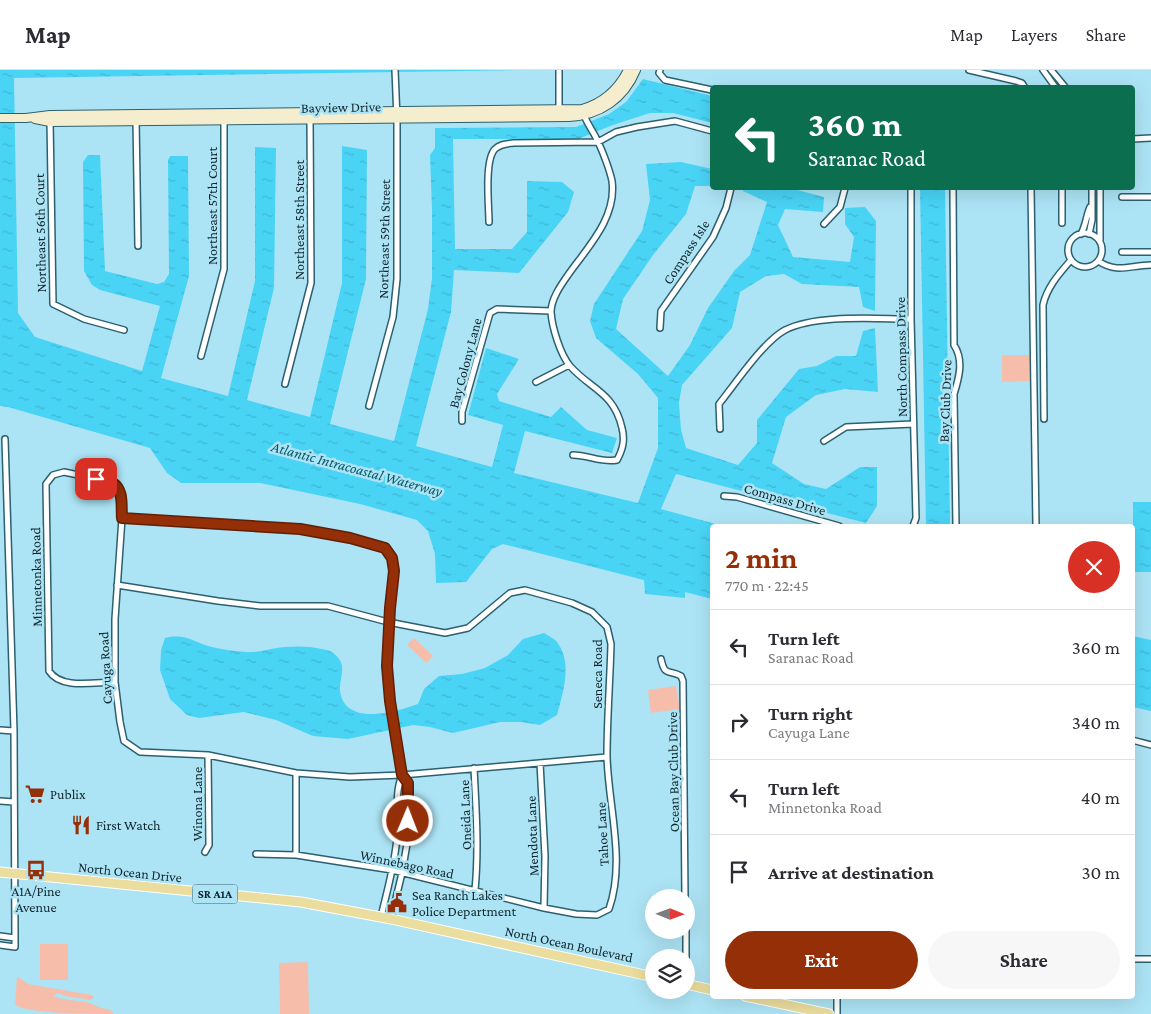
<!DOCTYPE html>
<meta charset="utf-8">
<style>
:root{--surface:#fff;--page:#f7f7f7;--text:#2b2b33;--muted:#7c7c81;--line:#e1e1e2;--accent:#952f08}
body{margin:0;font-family:"Crimson Pro",serif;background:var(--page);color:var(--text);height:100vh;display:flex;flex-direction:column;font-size:19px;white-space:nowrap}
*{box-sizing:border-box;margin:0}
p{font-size:16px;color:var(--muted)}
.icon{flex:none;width:28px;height:28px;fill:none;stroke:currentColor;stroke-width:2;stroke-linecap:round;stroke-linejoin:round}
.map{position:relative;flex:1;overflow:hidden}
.details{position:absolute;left:710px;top:454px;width:425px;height:475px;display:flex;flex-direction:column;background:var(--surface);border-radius:5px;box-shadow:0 5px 20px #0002}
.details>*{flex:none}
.hud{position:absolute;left:710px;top:15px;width:425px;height:105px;border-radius:5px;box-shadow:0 5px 20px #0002;background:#0b6e4f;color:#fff;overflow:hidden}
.needle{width:32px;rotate:91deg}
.buttons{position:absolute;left:645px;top:819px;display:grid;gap:10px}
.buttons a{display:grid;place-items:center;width:50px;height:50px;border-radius:50%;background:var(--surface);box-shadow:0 5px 20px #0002;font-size:25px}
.pin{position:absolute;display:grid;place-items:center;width:42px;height:42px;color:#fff;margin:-21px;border-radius:10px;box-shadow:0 2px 8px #0006}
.me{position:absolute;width:55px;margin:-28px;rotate:1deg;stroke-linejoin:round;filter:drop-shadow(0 0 4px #0008)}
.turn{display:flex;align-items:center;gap:18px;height:105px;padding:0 15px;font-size:22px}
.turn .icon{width:65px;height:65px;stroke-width:2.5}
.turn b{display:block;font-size:35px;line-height:42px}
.round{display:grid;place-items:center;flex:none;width:52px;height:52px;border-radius:26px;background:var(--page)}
.headline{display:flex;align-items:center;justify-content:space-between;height:85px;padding:0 15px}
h1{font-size:30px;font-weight:700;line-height:38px;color:var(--accent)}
.button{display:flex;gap:10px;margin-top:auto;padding:10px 15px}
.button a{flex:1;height:58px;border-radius:30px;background:var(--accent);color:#fff;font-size:20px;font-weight:700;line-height:58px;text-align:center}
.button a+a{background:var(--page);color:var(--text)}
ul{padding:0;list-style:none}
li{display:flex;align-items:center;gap:15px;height:75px;padding:0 15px;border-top:1px solid var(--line)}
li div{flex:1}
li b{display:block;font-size:19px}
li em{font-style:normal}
header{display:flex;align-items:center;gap:30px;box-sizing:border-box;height:70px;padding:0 25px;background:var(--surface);border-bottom:1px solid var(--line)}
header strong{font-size:24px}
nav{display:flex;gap:28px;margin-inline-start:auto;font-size:18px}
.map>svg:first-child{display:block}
</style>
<header>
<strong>Map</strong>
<nav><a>Map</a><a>Layers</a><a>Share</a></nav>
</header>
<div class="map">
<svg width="1151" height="944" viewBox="0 0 1151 944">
<defs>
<pattern id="water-ripples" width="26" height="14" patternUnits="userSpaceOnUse" patternTransform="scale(1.25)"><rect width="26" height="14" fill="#49d4f6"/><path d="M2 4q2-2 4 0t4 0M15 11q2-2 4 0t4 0" fill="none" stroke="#3fb6d3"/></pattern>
</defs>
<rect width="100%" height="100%" fill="#ade4f5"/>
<path fill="#f7bdab" d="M1002 285H1030L1031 311 1002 312Z
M414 568 433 586 426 593 407 575Z
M676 616 680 639 651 643 648 620Z
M40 874H68V910H40Z
M308 892 309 944H280L279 893Z
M17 906 28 914 92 925 94 927 91 930 65 926 58 923 53 926C65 931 78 930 90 933 97 936 101 939 109 939L114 944C92 944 30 944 15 935Z"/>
<path fill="url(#water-ripples)" d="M0 0H522L14 8 18 243 35 267 142 301 160 236 100 220 92 215 84 201 83 92 88 85H100L105 201 157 214 164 212 169 204 168 90 170 86H188L189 206 161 308 228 326 255 211V77L276 78 274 218 247 330 310 347 342 213V76L367 80 366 209 330 354 394 371 428 239 432 208V140L430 85 435 78V58L576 57 609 44 626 32 643 9 712 26V53L673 43H650L613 55 578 69H453L455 179H512L527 162V111L562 112 574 122 568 142 519 203 454 200 451 242 416 376 492 397 503 355 468 345 486 278 519 289 497 324 499 331 551 347 561 337 587 360 617 368 612 383 525 361 514 403 638 433 658 378V328L638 304 596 268 590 251 594 234 642 161 650 130 646 94 681 92 712 99V116H695L686 144 653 185 623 229 616 259 668 306 690 275 708 238 734 201 750 185 767 132 743 121 744 118H790L824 127 823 142 785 139 778 155 793 187 850 192 854 167 845 154V138L865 137 876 151 875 241 863 237 859 217 802 214 784 204 766 206 740 222 732 258 682 315 679 333 681 360 686 378 738 395 757 373V350L799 299 817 296 836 286H856L863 261 875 258 878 322 845 319 816 325 786 347 772 393 804 414 826 419 860 397H877V436L866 453 676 404 661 439 723 456H712V529L685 522V528L645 524 644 510 503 474 492 479 466 512 436 513 435 484 428 461 417 450 360 434 260 413H181L167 403 150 378 8 337 0 336Z
M920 118H945L950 456H926Z
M1133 432H1151V502H1133Z
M544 563C548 566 554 568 557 572 573 593 563 622 557 645L540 655 521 652H500L453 663 430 657 413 655 348 669 313 666 276 650 244 642 199 648 187 645 170 629 160 600 161 580 165 568C186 563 193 572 212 577 224 580 241 582 254 582 264 581 274 578 284 577 297 576 310 576 322 579 326 580 330 580 333 583 349 595 339 606 340 621 345 657 396 642 418 634L424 619 439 606 462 604 485 598 508 585 523 569Z
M1132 566 1151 570V641L1133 637Z"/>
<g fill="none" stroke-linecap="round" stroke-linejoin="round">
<defs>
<path id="street" d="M559 0V42
M660 0 659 3 665 10 712 20
M969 0 1016 11 1022 13 1025 18
M1043 0 1056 18
M1051 0 1066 18
M136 49 138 176
M50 50 53 234 84 249 124 260
M1132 69 1151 68
M911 118V249L916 448 913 456
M953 118 954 275C964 290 959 308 954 324L956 456
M1031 118 1036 456
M1100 118V172
M1122 127H1151
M489 152C489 137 484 90 495 79 500 74 506 74 513 73L598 72 616 62 637 57 675 51 712 61
M1062 153V118
M824 154 840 137 845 118
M1068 180a17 17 0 1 1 34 0a17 17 0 1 1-34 0Z
M1081 164C1086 155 1086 146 1090 137
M1089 164 1092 150V118
M1122 182H1151
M1098 191C1118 204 1130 195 1151 195
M660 258 661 241 713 167 726 138 731 118
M201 286 224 199V49
M536 312 569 295
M285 314 311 213 310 48
M369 336 393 247 397 209V49L395 0
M1044 349 1043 235C1047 217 1059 204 1071 190
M462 351V342L490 243 497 239 551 241
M720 359 719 334C736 313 763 272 785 260 817 244 875 249 911 249
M824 371 846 357 913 354
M573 385C588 385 602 393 617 390 623 379 625 370 622 358 614 322 590 319 570 296 560 284 552 257 551 242 551 229 561 215 568 205 587 178 617 148 612 111 610 101 603 82 598 72 594 62 586 53 583 42
M724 426 737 427 839 456
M122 448 300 459 349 468 385 478 392 488 393 501 388 552 387 596 390 631 395 664 402 705 408 713 409 733 408 768 402 803 391 849
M117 515 218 531 260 536H328L388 552 445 563 468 558 510 523 525 520 572 533 592 542 607 557 611 574C610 611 607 649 607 686 608 735 626 791 609 839L597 845 576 844 544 838 392 800 296 785 256 784
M661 589C665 607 668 599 681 606L683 611 685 828
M115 612C95 612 61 620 49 601L46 414 53 405 64 402 112 412 119 420 122 448 115 549V612L120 652 124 671 140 682 208 685 296 703 350 707 402 705 607 687
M0 660 14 661
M1132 670 1151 675
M540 693 545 786 544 838
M474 698C476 739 479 779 475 820
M296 703V785
M0 731 14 732
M205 782 209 775 208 685
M381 847C387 821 395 794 397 767 399 747 394 724 402 705
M686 860V888
M0 866 15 868
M0 875 15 877V868L14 661 5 369
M1132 889H1151
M837 944V926"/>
<path id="secondary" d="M0 48H26L50 45 582 39C603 33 618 20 628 0
M35 49 50 52 569 47C600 45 624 29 636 0"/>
<path id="primary" d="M0 802 301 832 391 849 654 907
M686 914 712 920
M745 926 829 944"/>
</defs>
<use href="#street" stroke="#2b606f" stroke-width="8"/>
<use href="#secondary" stroke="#2b606f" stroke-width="10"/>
<use href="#primary" stroke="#fff" stroke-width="11"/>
<use href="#street" stroke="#fff" stroke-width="5"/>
<use href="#secondary" stroke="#f5eece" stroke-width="8"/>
<use href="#primary" stroke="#ebdd9d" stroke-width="9"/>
</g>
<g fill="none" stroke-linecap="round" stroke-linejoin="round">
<defs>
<path id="route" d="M96 409C101 410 109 410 113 413 124 420 121 436 122 448L300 459 350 468 385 478 392 488 394 501 390 538 387 596 390 631 402 705 408 713V751"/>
</defs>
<use href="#route" stroke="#611f05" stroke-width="12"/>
<use href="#route" stroke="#952f08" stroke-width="9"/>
</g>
<defs>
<symbol id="supermarket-bare" viewBox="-9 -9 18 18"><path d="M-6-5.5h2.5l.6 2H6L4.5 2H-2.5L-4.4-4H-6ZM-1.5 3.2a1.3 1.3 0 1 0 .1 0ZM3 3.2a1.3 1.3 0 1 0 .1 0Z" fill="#952f08" stroke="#ade4f5" stroke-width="2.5" paint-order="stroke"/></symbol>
<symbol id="restaurant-bare" viewBox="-9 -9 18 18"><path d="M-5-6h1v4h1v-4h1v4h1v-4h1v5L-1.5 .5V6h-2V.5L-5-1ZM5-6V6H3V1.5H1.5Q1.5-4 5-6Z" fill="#952f08" stroke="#ade4f5" stroke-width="2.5" paint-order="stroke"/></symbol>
<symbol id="bus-bare" viewBox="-9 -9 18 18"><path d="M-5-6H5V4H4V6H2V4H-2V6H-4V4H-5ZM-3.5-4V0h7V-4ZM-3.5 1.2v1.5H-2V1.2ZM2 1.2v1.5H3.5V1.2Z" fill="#952f08" stroke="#ade4f5" stroke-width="2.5" paint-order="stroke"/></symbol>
<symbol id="civic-bare" viewBox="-9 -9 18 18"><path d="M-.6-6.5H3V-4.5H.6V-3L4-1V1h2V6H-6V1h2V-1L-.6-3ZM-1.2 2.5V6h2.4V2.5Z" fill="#952f08" stroke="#ade4f5" stroke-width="2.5" paint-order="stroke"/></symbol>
</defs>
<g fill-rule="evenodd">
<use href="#supermarket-bare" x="21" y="710" width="28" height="28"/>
<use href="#restaurant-bare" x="67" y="741" width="28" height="28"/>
<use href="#bus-bare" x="22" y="786" width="28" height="28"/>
<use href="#civic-bare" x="383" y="819" width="28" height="28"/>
</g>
<g text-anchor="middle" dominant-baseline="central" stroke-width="5" stroke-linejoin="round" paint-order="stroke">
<rect fill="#ade4f5" stroke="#3e5f68" stroke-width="1" x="192.5" y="814.5" width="45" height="19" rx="4"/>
<g font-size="12" font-weight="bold" fill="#0f262c">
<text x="215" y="824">SR A1A</text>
</g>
<g font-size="14" fill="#0f262c" stroke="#ade4f5">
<text transform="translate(341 37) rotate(-1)">Bayview Drive</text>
<text transform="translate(212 136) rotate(-90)">Northeast 57th Court</text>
<text transform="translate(299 150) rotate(-90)">Northeast 58th Street</text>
<text transform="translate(40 163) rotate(-91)">Northeast 56th Court</text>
<text transform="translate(384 169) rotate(-89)">Northeast 59th Street</text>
<text transform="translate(686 182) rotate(-57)">Compass Isle</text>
<text transform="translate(901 287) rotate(-91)">North Compass Drive</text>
<text transform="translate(465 293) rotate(-75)">Bay Colony Lane</text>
<text transform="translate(945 331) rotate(-88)">Bay Club Drive</text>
<text transform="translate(785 429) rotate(16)">Compass Drive</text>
<text transform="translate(36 507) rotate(-91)">Minnetonka Road</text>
<text transform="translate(105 598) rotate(-93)">Cayuga Road</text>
<text transform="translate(597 604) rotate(-90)">Seneca Road</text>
<text transform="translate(673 702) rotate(-91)">Ocean Bay Club Drive</text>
<text transform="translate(197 734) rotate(-90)">Winona Lane</text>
<text transform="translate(465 745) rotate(-92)">Oneida Lane</text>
<text transform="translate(602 764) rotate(-93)">Tahoe Lane</text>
<text transform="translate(532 766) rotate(-92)">Mendota Lane</text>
<text transform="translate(407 794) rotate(12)">Winnebago Road</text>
<text transform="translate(130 802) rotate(6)">North Ocean Drive</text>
<text transform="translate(569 874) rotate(12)">North Ocean Boulevard</text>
</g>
<g font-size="14" fill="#0f262c" stroke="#ade4f5" text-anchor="start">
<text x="50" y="724">Publix</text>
<text x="96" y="755">First Watch</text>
<text x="36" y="821" text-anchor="middle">A1A/Pine<tspan x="36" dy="16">Avenue</tspan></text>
<text x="412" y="825">Sea Ranch Lakes<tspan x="412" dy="16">Police Department</tspan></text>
</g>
<g font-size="15" font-style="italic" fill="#05586a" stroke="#ade4f5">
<text transform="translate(357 399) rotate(15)">Atlantic Intracoastal Waterway</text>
</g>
</g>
</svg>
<div class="buttons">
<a><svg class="needle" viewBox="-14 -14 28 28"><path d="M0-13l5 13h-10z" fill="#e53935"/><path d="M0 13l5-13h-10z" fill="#7c7c81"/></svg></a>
<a><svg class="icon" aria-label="layers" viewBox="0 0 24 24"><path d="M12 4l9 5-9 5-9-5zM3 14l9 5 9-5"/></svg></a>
</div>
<div class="pin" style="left:96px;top:409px;background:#d93025"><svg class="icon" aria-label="arrive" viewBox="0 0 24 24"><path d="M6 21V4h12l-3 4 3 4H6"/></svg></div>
<svg class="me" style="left:408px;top:751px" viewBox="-20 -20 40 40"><circle r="17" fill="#952f08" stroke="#fff" stroke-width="3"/><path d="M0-11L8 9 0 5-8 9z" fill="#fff"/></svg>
<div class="hud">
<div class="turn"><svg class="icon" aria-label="left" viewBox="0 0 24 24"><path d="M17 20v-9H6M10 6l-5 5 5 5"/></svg><div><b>360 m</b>Saranac Road</div></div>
</div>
<section class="details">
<div class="headline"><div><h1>2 min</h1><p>770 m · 22:45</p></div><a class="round" style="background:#d93025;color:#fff"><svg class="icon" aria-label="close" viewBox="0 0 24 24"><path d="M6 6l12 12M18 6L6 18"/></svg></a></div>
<ul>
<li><svg class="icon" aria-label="left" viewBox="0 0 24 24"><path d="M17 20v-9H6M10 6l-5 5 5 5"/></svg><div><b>Turn left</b><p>Saranac Road</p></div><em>360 m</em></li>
<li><svg class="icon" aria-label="right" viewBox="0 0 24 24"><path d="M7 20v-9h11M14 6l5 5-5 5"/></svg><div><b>Turn right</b><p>Cayuga Lane</p></div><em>340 m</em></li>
<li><svg class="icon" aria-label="left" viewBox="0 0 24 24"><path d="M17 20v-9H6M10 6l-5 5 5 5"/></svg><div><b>Turn left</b><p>Minnetonka Road</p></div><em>40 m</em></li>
<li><svg class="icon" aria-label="arrive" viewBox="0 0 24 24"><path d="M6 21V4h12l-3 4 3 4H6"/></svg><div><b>Arrive at destination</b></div><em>30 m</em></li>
</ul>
<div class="button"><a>Exit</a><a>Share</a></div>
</section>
</div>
